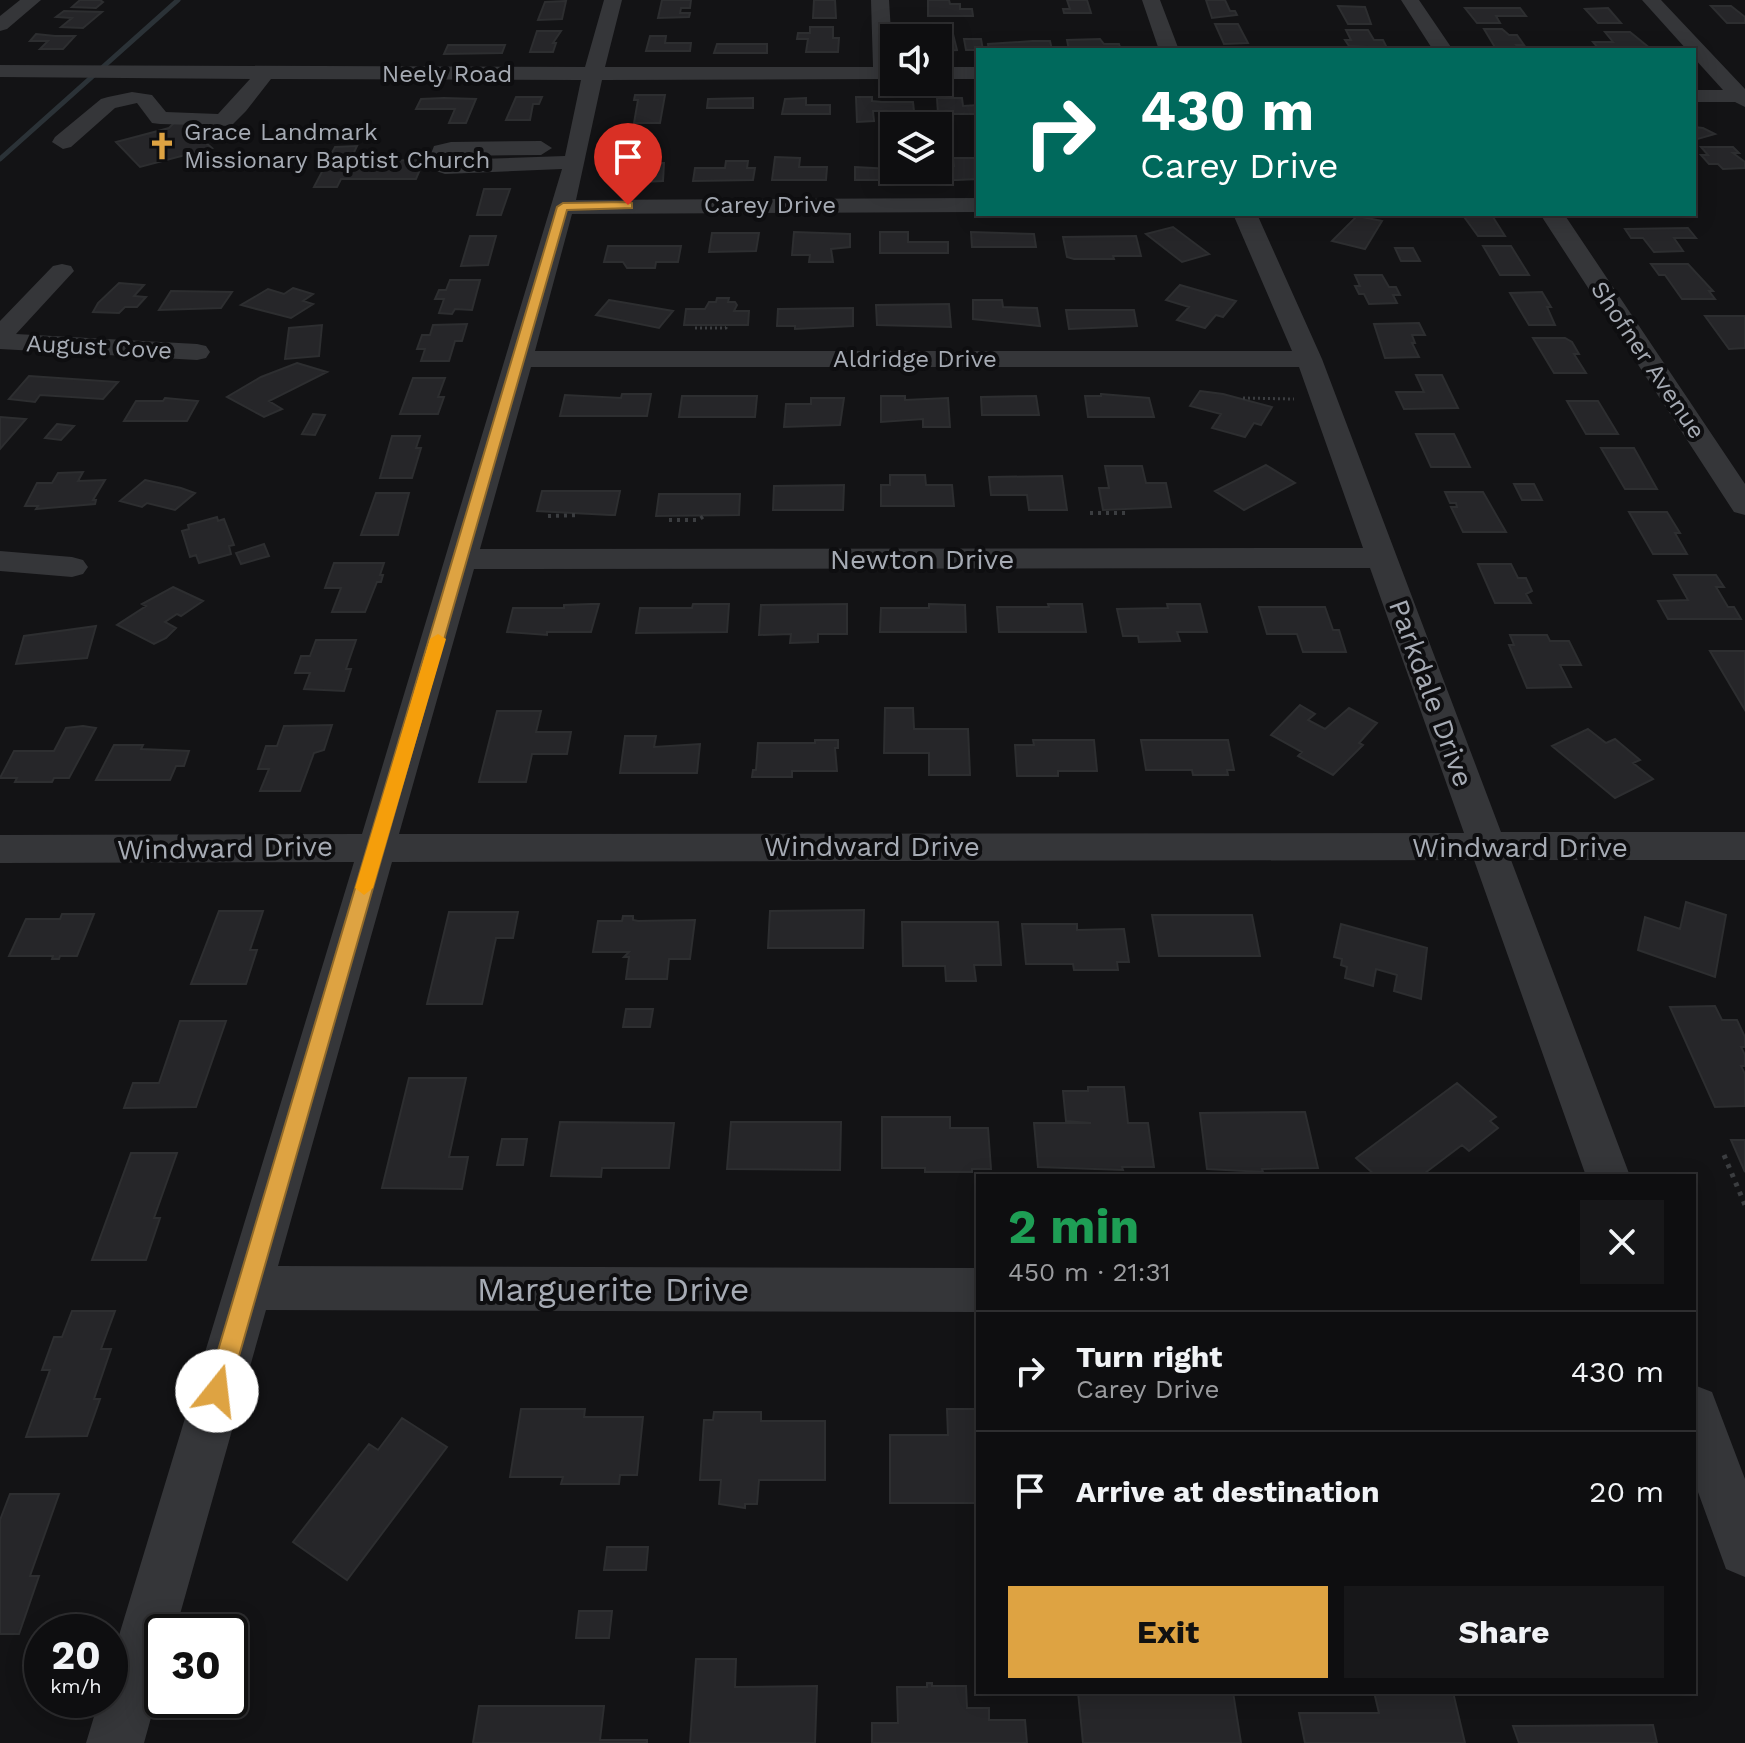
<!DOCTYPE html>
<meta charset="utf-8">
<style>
:root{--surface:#0e0e10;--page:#171719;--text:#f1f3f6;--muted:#9b9c9f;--line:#2e2e30;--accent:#dea342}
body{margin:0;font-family:"Work Sans",sans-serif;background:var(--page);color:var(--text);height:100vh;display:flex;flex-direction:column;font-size:30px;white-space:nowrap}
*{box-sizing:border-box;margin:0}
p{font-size:26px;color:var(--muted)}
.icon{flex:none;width:44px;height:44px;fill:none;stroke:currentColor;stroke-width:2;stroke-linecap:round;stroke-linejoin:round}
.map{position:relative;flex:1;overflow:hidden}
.sheet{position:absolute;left:976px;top:1174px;width:720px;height:520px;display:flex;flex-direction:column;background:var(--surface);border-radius:0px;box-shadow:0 4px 20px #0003,0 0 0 2px var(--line)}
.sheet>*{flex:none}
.guide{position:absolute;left:976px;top:48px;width:720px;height:168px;border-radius:0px;box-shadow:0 4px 20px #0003,0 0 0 2px var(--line);background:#00695c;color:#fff;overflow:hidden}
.tools{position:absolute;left:880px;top:24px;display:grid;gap:16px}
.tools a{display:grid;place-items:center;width:72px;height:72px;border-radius:0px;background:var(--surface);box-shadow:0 4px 20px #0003,0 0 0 2px var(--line);font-size:40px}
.speed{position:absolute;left:24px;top:1614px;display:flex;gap:16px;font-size:40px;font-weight:700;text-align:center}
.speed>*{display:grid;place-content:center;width:104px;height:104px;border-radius:50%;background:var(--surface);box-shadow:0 4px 20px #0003,0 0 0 2px var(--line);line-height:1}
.speed small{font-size:20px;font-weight:400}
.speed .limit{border:4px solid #111;border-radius:12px;background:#fff;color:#111}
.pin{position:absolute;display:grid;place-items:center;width:68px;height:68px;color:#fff;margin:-82px -34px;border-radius:50% 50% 50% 0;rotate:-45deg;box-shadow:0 0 8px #0007}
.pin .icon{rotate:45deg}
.me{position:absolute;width:88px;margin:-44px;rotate:16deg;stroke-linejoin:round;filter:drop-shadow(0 0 6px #0008)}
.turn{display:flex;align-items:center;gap:28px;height:168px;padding:0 32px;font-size:36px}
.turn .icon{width:104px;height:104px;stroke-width:2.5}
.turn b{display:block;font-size:56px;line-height:68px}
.round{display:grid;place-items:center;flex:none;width:84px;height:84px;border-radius:0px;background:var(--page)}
.summary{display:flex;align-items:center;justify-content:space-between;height:136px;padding:0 32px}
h1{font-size:48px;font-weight:700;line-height:60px;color:#1e9e55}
.primary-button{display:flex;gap:16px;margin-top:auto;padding:16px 32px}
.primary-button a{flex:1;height:92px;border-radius:0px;background:var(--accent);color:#111;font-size:32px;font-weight:700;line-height:92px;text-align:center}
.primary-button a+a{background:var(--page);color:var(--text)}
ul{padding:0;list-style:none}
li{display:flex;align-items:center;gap:24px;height:120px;padding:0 32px;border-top:2px solid var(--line)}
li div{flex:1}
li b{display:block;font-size:30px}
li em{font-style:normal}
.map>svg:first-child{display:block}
</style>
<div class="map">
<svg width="1745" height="1743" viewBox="0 0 1745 1743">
<rect width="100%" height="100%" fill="#131315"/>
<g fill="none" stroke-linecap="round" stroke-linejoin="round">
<path stroke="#2b3237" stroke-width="5" d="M0 159 178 0"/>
</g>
<path fill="#262629" stroke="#2d2e30" stroke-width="2" d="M80 0H100L103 2 96 8 72 7Z
M662 0H691L690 8H681L680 13H690L689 17 658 18Z
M814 0H835L836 18H813Z
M928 0H949L950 4H960V9H972L973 16H928Z
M1067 0H1087L1091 13H1064L1063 9H1070Z
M1206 0H1225L1230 11H1235L1237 15 1212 18Z
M566 1 562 19 538 20 545 2Z
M1338 6 1365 7 1371 24H1348Z
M1711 6H1731L1745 17V23H1727Z
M1465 8H1520L1526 16H1496L1500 23H1477Z
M1608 8 1621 23H1598L1585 9Z
M64 11 102 12 83 28 61 27 72 18 56 17Z
M1215 24H1238L1248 43 1224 44Z
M810 27H833V38H839L838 52H806L808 39H797L798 33H810Z
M1484 29H1502L1509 35H1517L1524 45H1516L1519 49H1496Z
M952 30 957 50 938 51V38H933L932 31Z
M1346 30H1368L1374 40H1383L1387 48 1349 46 1345 40H1351Z
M537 31H561L553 43H556L553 52H530Z
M1605 32H1630L1652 50 1598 48 1593 42H1613Z
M36 34 55 36H75L63 49H40L48 41H30Z
M650 36H666L665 43H691L690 51H646Z
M964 39H981L983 50H966Z
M1100 39 1104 44H1119L1121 50H1069L1067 40Z
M1033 41H1050L1052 50H989L988 44Z
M717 44H767V53H714Z
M448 45H505L502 53 444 54Z
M635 95H665L660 123H634L638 100H634Z
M516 97H542L539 104H533L530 120H506Z
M856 97H872V101L882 102H913L915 121 894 122V111H873L874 121 857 122Z
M444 98 476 99 466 123H449L455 109H416L421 99Z
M753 98V108H707L708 99Z
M806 98V105H830V114H782L785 99Z
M937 98H962L963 106 978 105V114H938Z
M181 116 205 117 191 130 212 148 140 167 116 142 169 128Z
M1694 127 1703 128 1715 134 1694 140Z
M357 146 350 161 424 160 416 179H341L337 187H314L335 147Z
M1701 147H1733L1739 153H1733L1745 162V168L1723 169 1718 164H1709L1701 155H1708Z
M654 153 652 163H664L663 181 642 182 643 177H617L621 163H628L629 154Z
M775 157 800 158 799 167H827L826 180H772Z
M953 158H978V179L934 181 933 170H938V166H954Z
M726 161H748L747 168H755L753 180 693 181 695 168H725Z
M855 167 909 170V180H855Z
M484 189H510L501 215H477Z
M1462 214H1491L1505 236H1478Z
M1357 216 1382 221 1365 249 1332 241Z
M1173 227 1209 254 1182 262 1146 234Z
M1688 228 1696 238H1674L1683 251 1654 252 1643 238H1631L1625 229Z
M794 232 850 234V247L831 249 833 262H809L810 255H792Z
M880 232H908V242H948V253H880Z
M971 232 1034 234 1036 247H972Z
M712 233H759L756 251 709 252Z
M470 236H496L488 265 461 266Z
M1136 236 1141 256H1113L1114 259H1074L1067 257 1063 237Z
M608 246H681L678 262H656L655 268H627L623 262H604Z
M1483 246H1511L1529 275H1500Z
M1395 248H1413L1420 261H1401Z
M1651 264H1688L1713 291H1709L1715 299H1682L1665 275H1659Z
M1355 275H1382L1389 287H1396L1400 295H1393L1397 303 1369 304 1364 294H1359L1355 286H1360Z
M450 280H480L472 310 455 309 452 314 439 313 444 299H435L439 290H446Z
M119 283 144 285 134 296 146 297 137 307H125L119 313 93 312 98 303Z
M1180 285 1236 301 1223 317 1216 315 1205 328 1177 320 1189 307 1166 300Z
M293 288 313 294 303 301 313 304 291 318 241 305 268 289 284 294Z
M171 291 232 292 221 308 159 310Z
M1542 292 1551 307H1547L1555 325H1529L1510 293Z
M717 298H729L728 302H735L737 305 734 311H749L748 325H684L686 309H705L709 302H716Z
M609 300 673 311 659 328 596 315Z
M973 300H1002L1003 307 1037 308 1040 326 973 319Z
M949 304 951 327 877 325 876 305Z
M853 308V326L795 329V326H777L778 309Z
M1066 310H1134L1137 326 1069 329Z
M1705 316H1745V348L1729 349Z
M1419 323 1425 335H1412L1415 343H1412L1419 357 1385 358 1374 324Z
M467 324 462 341H455L449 361H421L425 349H417L422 335H430L433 325Z
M322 325 319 356 285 359 289 328Z
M1533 338H1565L1572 342 1579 354H1574L1586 373H1554Z
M297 363 327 372 269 401 282 409 264 417 227 397 261 377Z
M1416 375H1442L1458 408 1404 409 1396 392H1424Z
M29 376 118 382 103 399 40 395 35 402 9 399Z
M413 378H445L438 397H444L438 414H400Z
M1200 391 1223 394 1272 407 1261 425 1254 423 1245 437 1212 428 1221 414 1190 406Z
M622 394H651L647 416H560L565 395 621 398Z
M1101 394 1149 398 1154 417H1088L1085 396H1101Z
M682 396H757L755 417H679Z
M881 396H905V400L948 398 950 427H923V419L881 422Z
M1036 396 1039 415H982L981 397Z
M165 398 198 401 187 421H124L136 401H163Z
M811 398H844L840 425 784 427 786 404H811Z
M1567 401H1598L1618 434H1586Z
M313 414 325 415 315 435 302 434Z
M0 417 26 419 0 449Z
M57 424 74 426 61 440 45 438Z
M1416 434H1454L1470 467H1431Z
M392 436H420L416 448H421L412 478H380Z
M1601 448H1634L1657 489H1625Z
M1266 465 1295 483 1244 510 1215 491Z
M1105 466H1142L1146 483H1166L1171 507 1103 510 1099 488H1109Z
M83 472 78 481 105 480 93 500H96L95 504 36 509 38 506H25L37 483H52L58 473Z
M890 475H925L926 485H952L954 506H881V485H890Z
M1062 476 1067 510H1029L1027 495H991L989 477Z
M145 480 181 488 195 493 175 510 147 503 142 507 120 501Z
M1514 484H1534L1542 500H1522Z
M844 485 843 510H773L774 486Z
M542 491H620L615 515H610L537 511Z
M1445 492H1483L1506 532H1463L1451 507H1457L1456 503H1450Z
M376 493H409L398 535H361Z
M659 494H740L739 515 656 516Z
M1629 512H1667L1680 533H1675L1687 554H1653Z
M217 517 218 521 224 519 234 545 229 546 231 554 199 563 196 555 190 557 182 531 189 529 188 525Z
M264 544 269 556 241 564 236 553Z
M334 563H384L380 575H383L381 582H377L365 612H332L341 588H325Z
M1478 564H1511L1518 578H1526L1532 591 1526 594 1531 603H1495Z
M1674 575H1716L1724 587H1716L1728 607H1734L1741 619H1668L1658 601 1688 600Z
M173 587 203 601 181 616 177 614 165 622 176 628 166 638 154 644 117 625 146 606 142 604Z
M591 604H599L591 632H547V635L507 632 513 608H564V605Z
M693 604H729L727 632 636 633 640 608H692Z
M847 604V634H818V642L790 643 791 634 759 635 761 605Z
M929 604 965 605 966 632H880L881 608H929Z
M1048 604H1082L1086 632H999L997 607H1049Z
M1167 604H1200L1207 632H1177L1180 641 1139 642 1138 636H1123L1117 609 1168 608Z
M1259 607H1325L1333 630H1339L1346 652H1303L1297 634H1267Z
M96 626 87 658 16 664 24 636Z
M1510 635H1547L1550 641H1569L1581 665H1560L1571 687 1527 688 1509 645H1514Z
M316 640H356L346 669H351L344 691 304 689 310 673H295L301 656H310Z
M1710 651H1745V710Z
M1300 705 1315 714 1308 720 1325 729 1349 708 1377 723 1359 743 1363 745 1333 775 1298 756 1302 752 1271 735Z
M885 708H913L914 729H968L970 775H929V753H884Z
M497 711H541L536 732H571L567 754H532L526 782H479Z
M332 725 324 750 314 753 300 791H260L269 769H258L266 746H277L284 726Z
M83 726 96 728 69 778H54L52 782H15L17 778H0L14 751H54L66 728Z
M1588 729 1606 743 1615 739 1640 760 1633 763 1653 779 1615 798 1552 746Z
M625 736H656L654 747 700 744 697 773H620Z
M815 740H838V748H835L837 771H792V777H752L753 770H756L758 743H815Z
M1033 740H1094L1097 771H1058V776H1017L1015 745H1034Z
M1141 740H1228L1234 770H1227L1228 775H1193L1192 770H1146Z
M114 745H143L141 749 189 751 184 766H176L170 780H96Z
M1686 902 1726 915 1715 977 1638 950 1645 917 1680 929Z
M864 910 863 948H768L770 911Z
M219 911H263L250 950H257L246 984H191Z
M449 912H518L513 938H496L482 1004H427Z
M62 914H94L77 956H60L59 959H52L53 956H9L26 919H60Z
M1152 915H1252L1260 956H1159Z
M623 916H633V920L638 921 695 920 690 959H669L667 979H626L629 957H624L629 952H593L598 921H622Z
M902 922H998L1001 965H974L976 981H946L945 966H903Z
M1022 924H1077V930L1124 929 1129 962H1117L1118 970H1074L1073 964H1026Z
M1341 924 1427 948 1421 999 1394 991 1397 975 1376 969 1373 986 1345 978 1347 967 1341 965 1342 959 1334 957Z
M1715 1006 1722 1020H1737L1745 1037V1047H1741L1745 1055V1066H1741L1745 1074V1106L1715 1107 1670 1007Z
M626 1009H653L650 1027H623Z
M180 1021H226L196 1107 124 1108 133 1083H159Z
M409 1078H466L449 1157H468L462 1189 382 1188Z
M1457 1083 1496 1117 1490 1121 1498 1128 1469 1151 1462 1145 1421 1176H1376L1356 1158Z
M1088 1087H1124L1128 1123H1148L1154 1167H1122L1123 1170 1038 1167 1034 1123H1091L1066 1121 1063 1091H1088Z
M1305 1112 1318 1168 1262 1169 1263 1172 1207 1169 1200 1113Z
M882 1117H950V1128H988L991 1169H972V1172H925V1168H882Z
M560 1122 674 1123 669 1168H602L601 1177 551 1176Z
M731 1122H841L840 1170 727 1169Z
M502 1139H527L523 1165H497Z
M1731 1140H1745V1172Z
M131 1153H177L154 1218H160L146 1260H92Z
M72 1311H115L101 1349H111L94 1399H100L87 1436 26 1437 50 1370H42L54 1337H62Z
M521 1409H585L584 1417H643L637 1475H620L619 1484H561L563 1477H510Z
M947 1409H978V1503H890V1435H948Z
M714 1412H761V1421H825V1480H759L757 1504H745V1508L719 1504 721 1480H700L704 1420H713Z
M402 1418 447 1447 347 1580 293 1542 369 1444 378 1450Z
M10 1494H59L30 1576H39L19 1634H0V1520Z
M607 1547H648L646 1570H604Z
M579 1611H612L609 1638H576Z
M696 1659H736L735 1687 817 1686 815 1743H690Z
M927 1683H932V1686H966L967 1708H989V1720H1025L1027 1743H872V1723H898L897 1687H927Z
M1078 1692H1233L1241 1743H1083Z
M1374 1692H1453L1465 1743H1305L1299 1713H1379Z
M479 1706H604L600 1740H647V1743H473Z
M1653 1725 1657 1743H1519L1513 1726Z"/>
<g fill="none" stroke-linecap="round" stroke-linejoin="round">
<path stroke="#3b3d40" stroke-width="3" stroke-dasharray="2 3" stroke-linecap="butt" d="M695 328H726L727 325
M1243 398 1294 399"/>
<path stroke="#3b3d40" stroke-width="4" stroke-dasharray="3 5" stroke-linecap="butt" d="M1090 513H1127V510
M548 516 579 515
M669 520H698L704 516"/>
<path stroke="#3b3d40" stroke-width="5" stroke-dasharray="4 6" stroke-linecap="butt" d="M1724 1155 1745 1205"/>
<path fill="#353639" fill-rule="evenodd" d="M20 0H41L7 29 0 31V16Z
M604 0H622L605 67H873L871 0H889L894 79 602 80 576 200 978 198V212L572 214 535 351H1292L1233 214H1257L1322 359 1501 832H1745V860H1511L1630 1176H1586L1474 860 392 862 278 1266 978 1268V1312L266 1310 175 1632H162V1678L144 1743H86L99 1700H110V1665L354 862 0 863V835L362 834 562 169 445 174 430 169 427 164 434 146 451 142 541 141 552 148 541 155 452 156 450 160 565 156 581 80 271 79 246 111 231 126 160 124 152 123 137 103 115 108 71 147 63 149 52 142 55 137 101 99 108 97 132 92 152 95 166 112 218 114 250 79 0 77V65L585 67ZM531 367H1299L1363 548 480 549ZM1370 568 1464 833 399 834 474 569Z
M1142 0H1160L1179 50H1159Z
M1401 0H1419L1453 50H1433Z
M1642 0H1661L1745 89V107L1735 102H1694V90H1723L1694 58V50H1687Z
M938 67H978V79H938Z
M1540 214H1564L1745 484V515L1734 512 1730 506Z
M62 264 71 266 74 271 16 334 197 344 206 346 210 352 206 358 197 360 0 349V321L53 266Z
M0 551 72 557 83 560 88 567 83 574 72 577 0 571Z
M1694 1385 1712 1392 1745 1479V1577L1726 1569 1694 1481Z"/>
</g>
<path fill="#dea342" stroke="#906a2b" stroke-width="2" d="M628 202 632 203V208L567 210 229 1391 226 1399 217 1402 209 1399 206 1391 557 207 563 203Z"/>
<path fill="#f59e0b" d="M438 634 446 639 373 888 364 895 355 888 430 639Z"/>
<defs>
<symbol id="church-bare" viewBox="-9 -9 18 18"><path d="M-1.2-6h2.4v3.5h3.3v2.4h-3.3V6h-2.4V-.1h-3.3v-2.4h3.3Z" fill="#dea342" stroke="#0e0e10" stroke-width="2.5" paint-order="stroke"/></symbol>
</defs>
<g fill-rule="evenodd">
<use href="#church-bare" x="142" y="126" width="40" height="40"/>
</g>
<g text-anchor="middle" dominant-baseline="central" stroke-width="8" stroke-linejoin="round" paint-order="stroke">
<g font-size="24" fill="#a6abb4" stroke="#0e0e10">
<text x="447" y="74">Neely Road</text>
<text x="770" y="205">Carey Drive</text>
<text transform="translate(99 347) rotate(3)">August Cove</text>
<text x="915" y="359">Aldridge Drive</text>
<text transform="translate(1648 360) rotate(56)">Shofner Avenue</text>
</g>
<g font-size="24" fill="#a6abb4" stroke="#0e0e10" text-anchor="start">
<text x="184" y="132">Grace Landmark<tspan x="184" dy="28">Missionary Baptist Church</tspan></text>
</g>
<g font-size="28" fill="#a6abb4" stroke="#0e0e10">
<text x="922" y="559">Newton Drive</text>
<text transform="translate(1431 693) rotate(70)">Parkdale Drive</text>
<text x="872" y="846">Windward Drive</text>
<text x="1520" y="847">Windward Drive</text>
<text transform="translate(225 848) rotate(-1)">Windward Drive</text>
</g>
<g font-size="34" fill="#a6abb4" stroke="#0e0e10">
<text x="613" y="1289">Marguerite Drive</text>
</g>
</g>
</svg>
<div class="tools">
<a><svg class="icon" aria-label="sound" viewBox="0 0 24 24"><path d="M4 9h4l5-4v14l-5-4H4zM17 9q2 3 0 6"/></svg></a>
<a><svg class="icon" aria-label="layers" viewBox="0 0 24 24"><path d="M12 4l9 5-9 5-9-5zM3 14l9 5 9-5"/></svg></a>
</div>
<div class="speed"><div>20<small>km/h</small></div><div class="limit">30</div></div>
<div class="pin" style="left:628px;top:205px;background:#d93025"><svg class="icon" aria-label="arrive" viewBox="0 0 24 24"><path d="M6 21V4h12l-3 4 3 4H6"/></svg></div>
<svg class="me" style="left:217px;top:1391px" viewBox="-20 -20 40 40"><circle r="19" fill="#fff"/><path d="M0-13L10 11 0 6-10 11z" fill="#dea342"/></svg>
<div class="guide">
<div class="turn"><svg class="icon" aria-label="right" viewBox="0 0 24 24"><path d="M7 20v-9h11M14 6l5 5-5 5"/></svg><div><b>430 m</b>Carey Drive</div></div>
</div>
<section class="sheet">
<div class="summary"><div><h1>2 min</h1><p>450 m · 21:31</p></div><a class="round"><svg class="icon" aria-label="close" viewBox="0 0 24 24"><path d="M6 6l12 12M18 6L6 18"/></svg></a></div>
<ul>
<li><svg class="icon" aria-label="right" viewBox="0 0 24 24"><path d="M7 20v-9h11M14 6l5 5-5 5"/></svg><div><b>Turn right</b><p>Carey Drive</p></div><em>430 m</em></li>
<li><svg class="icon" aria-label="arrive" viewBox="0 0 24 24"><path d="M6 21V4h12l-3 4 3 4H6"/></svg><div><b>Arrive at destination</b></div><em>20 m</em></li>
</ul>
<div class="primary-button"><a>Exit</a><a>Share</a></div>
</section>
</div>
